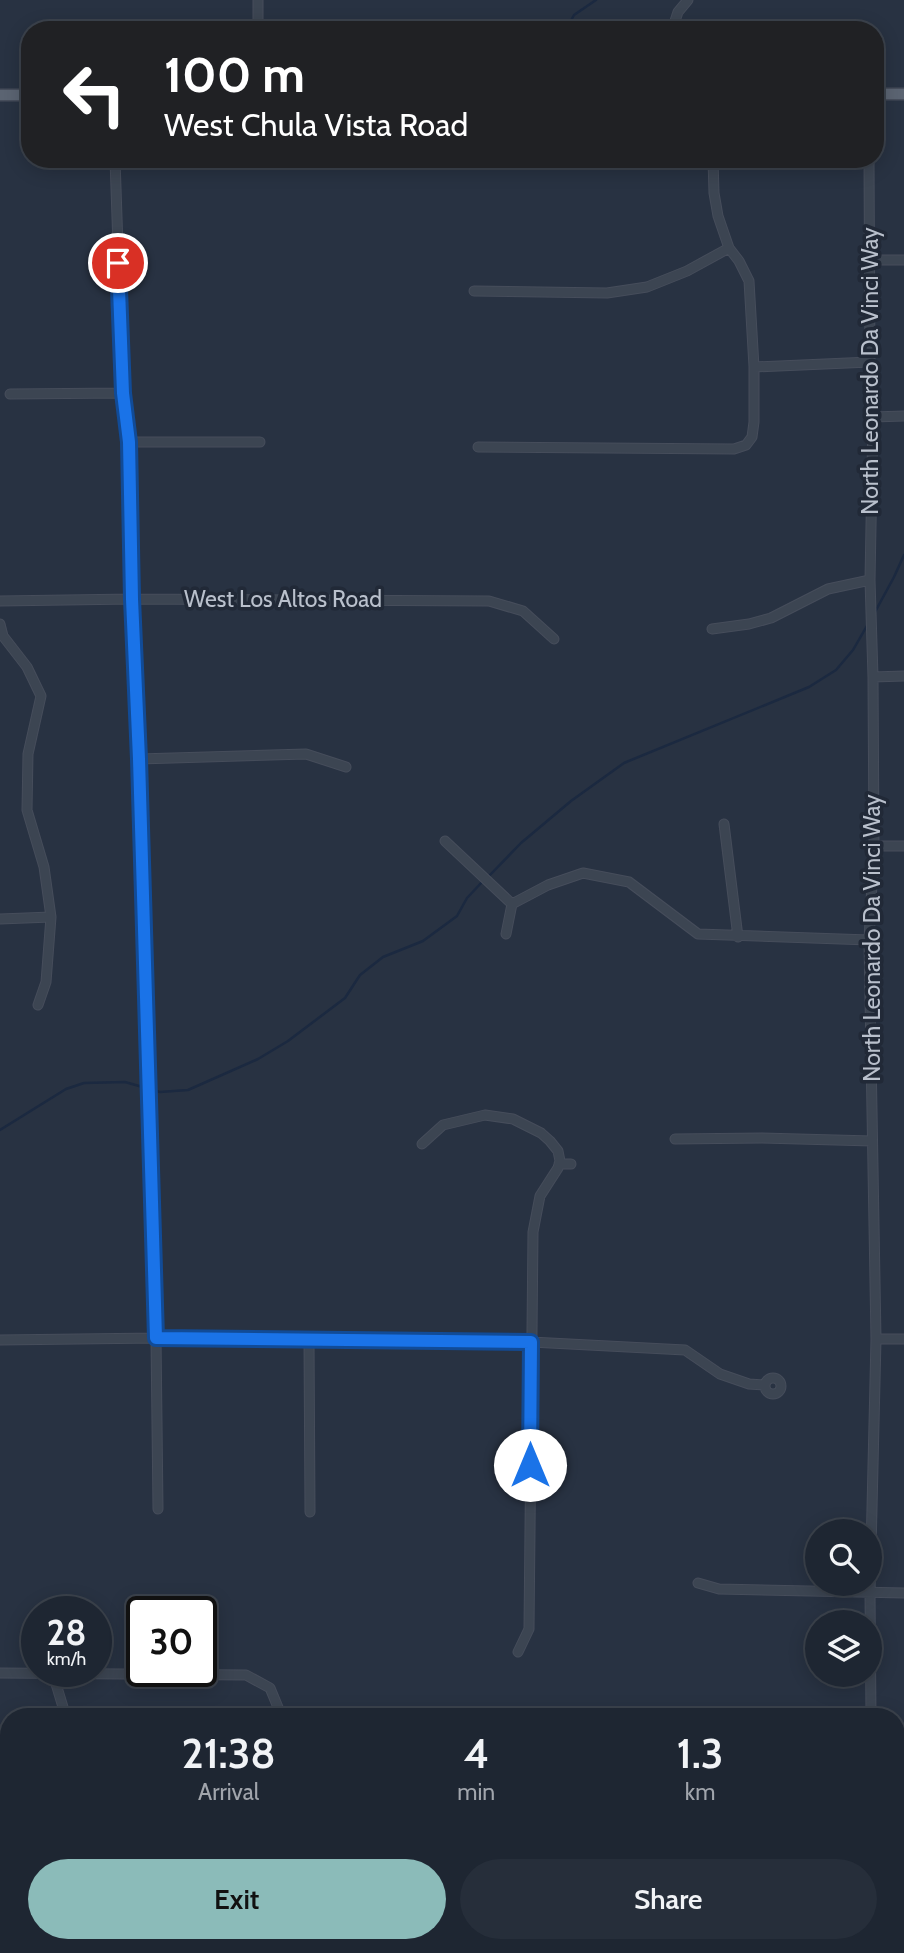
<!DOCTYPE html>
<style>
:root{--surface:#1e2632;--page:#262e3a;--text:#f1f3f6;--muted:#a1a5ac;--line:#3c434d;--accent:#8bbbb9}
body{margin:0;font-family:Cabin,sans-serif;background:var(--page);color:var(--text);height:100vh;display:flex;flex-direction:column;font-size:26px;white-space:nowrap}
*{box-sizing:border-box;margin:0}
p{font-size:23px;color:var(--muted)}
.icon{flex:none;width:38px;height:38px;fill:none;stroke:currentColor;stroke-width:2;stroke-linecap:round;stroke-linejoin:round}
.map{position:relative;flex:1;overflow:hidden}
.panel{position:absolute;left:0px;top:1708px;width:905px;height:245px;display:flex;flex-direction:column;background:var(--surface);border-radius:28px 28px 0 0;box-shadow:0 4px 18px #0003,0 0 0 2px var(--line)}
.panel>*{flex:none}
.top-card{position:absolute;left:21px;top:21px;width:863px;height:147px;border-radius:28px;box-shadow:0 4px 18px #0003,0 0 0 2px var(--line);background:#202124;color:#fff;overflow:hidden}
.buttons{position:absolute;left:805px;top:1519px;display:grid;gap:14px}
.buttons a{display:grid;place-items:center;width:77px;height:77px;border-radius:50%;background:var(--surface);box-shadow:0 4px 18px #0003,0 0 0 2px var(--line);font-size:35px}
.speed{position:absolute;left:21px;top:1596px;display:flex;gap:14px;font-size:35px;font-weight:700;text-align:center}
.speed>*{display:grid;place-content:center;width:91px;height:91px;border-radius:50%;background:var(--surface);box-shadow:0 4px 18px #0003,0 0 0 2px var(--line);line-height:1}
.speed small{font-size:18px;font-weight:400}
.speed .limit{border:4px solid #111;border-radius:10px;background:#fff;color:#111}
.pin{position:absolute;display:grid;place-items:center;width:60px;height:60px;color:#fff;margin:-30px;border:4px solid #fff;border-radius:50%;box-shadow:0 2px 7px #0007}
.me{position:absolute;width:77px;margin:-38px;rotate:0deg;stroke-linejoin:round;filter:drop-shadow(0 0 5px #0008)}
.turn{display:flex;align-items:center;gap:24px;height:147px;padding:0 28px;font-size:32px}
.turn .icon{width:91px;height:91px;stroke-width:2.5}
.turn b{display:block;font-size:49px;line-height:60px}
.eta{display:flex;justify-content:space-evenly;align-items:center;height:119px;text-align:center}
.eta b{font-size:42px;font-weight:600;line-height:49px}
.cta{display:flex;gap:14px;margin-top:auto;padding:14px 28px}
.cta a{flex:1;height:80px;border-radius:42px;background:var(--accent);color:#111;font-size:28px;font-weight:600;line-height:80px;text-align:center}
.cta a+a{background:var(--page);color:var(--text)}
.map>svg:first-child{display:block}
</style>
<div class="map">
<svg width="904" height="1953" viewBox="0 0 904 1953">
<rect width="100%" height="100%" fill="#283242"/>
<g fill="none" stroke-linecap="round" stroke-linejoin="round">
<path stroke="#1b2940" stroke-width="2.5" d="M566 30 574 15 596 0
M875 612 894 577 904 555
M488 877 521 843 571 801 624 763 809 687 836 670 853 650 868 624
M0 1130 66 1089 84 1083 125 1082 160 1092 188 1090 258 1059 288 1041 345 998 360 975 383 957 423 941 457 916 467 898 483 881"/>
<defs>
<path id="minor" d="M258 30V0
M672 30 678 12 688 0
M115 159 123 393 129 442 132 599 139 759 156 1338 158 1509
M713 159 714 193 718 216 729 248 739 261 749 281 754 367V422L752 437 746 445
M869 159 870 362 873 417 870 580 873 677 874 846 869 940 876 1339 870 1593 871 1717
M869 260H904
M474 291 607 293 647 287 687 271 729 248
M754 367 870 362
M10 394 123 393
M873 417 904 416
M129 442H260
M478 447 734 449 746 445
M0 601 132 599 489 601 523 611 554 639
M0 624 3 636 27 667 41 696 28 754 27 810 44 867 51 917 46 982 38 1005
M712 629 749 624 771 618 828 589 870 580
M873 677 904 676
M139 759 306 754 346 767
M724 824 738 937
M445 841 512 904
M874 846H904
M0 919 51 917
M506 934 512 904 548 885 583 873 629 882 698 934 869 940
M675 1139 762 1138 872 1141
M422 1144 443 1125 485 1115 513 1119 541 1133 550 1141 558 1151 560 1161 558 1168 540 1196 533 1232 529 1629 518 1652
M559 1164H571
M876 1339H904
M0 1340 156 1338 531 1342 685 1350 720 1374 749 1384 765 1385
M309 1340 310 1512
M765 1386a8 8 0 1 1 16 0a8 8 0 1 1-16 0Z
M698 1583 719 1589 904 1593
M0 1673 246 1675 270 1688 282 1717
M53 1674 66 1717
M896 1786H904
M106 1944 107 1953
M297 1944V1953
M549 1953 550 1944
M872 1953V1944"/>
<path id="major" d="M875 94H904
M0 95H30"/>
</defs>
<use href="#minor" stroke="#464d5b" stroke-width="11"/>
<use href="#major" stroke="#464d5b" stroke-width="13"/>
<use href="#minor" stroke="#3c4552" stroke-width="9"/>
<use href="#major" stroke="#5b6472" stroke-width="10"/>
</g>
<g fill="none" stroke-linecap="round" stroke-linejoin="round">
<defs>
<path id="route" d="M118 263 123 393 129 442 132 599 139 759 156 1338 531 1342 530 1465"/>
</defs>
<use href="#route" stroke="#114b97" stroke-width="18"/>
<use href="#route" stroke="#1a73e8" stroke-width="12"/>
</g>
<g text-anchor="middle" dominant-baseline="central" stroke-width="7" stroke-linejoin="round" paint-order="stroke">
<g font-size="23" fill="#b9c0cc" stroke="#212937">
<text transform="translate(870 371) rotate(-90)">North Leonardo Da Vinci Way</text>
<text x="283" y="599">West Los Altos Road</text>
<text transform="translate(872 938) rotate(-90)">North Leonardo Da Vinci Way</text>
</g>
</g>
</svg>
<div class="buttons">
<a><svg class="icon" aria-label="search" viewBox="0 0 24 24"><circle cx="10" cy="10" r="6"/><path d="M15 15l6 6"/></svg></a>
<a><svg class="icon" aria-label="layers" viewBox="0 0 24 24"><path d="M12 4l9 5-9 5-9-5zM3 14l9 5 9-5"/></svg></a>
</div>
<div class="speed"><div>28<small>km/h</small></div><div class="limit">30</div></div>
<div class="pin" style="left:118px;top:263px;background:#d93025"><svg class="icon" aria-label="arrive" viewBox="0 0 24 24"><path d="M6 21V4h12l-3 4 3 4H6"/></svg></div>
<svg class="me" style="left:530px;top:1465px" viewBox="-20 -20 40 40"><circle r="19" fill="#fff"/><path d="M0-13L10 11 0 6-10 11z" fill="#1a73e8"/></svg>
<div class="top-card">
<div class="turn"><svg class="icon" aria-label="left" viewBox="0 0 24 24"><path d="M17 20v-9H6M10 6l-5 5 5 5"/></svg><div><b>100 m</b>West Chula Vista Road</div></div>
</div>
<section class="panel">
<div class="eta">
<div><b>21:38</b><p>Arrival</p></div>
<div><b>4</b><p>min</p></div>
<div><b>1.3</b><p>km</p></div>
</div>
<div class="cta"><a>Exit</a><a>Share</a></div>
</section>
</div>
